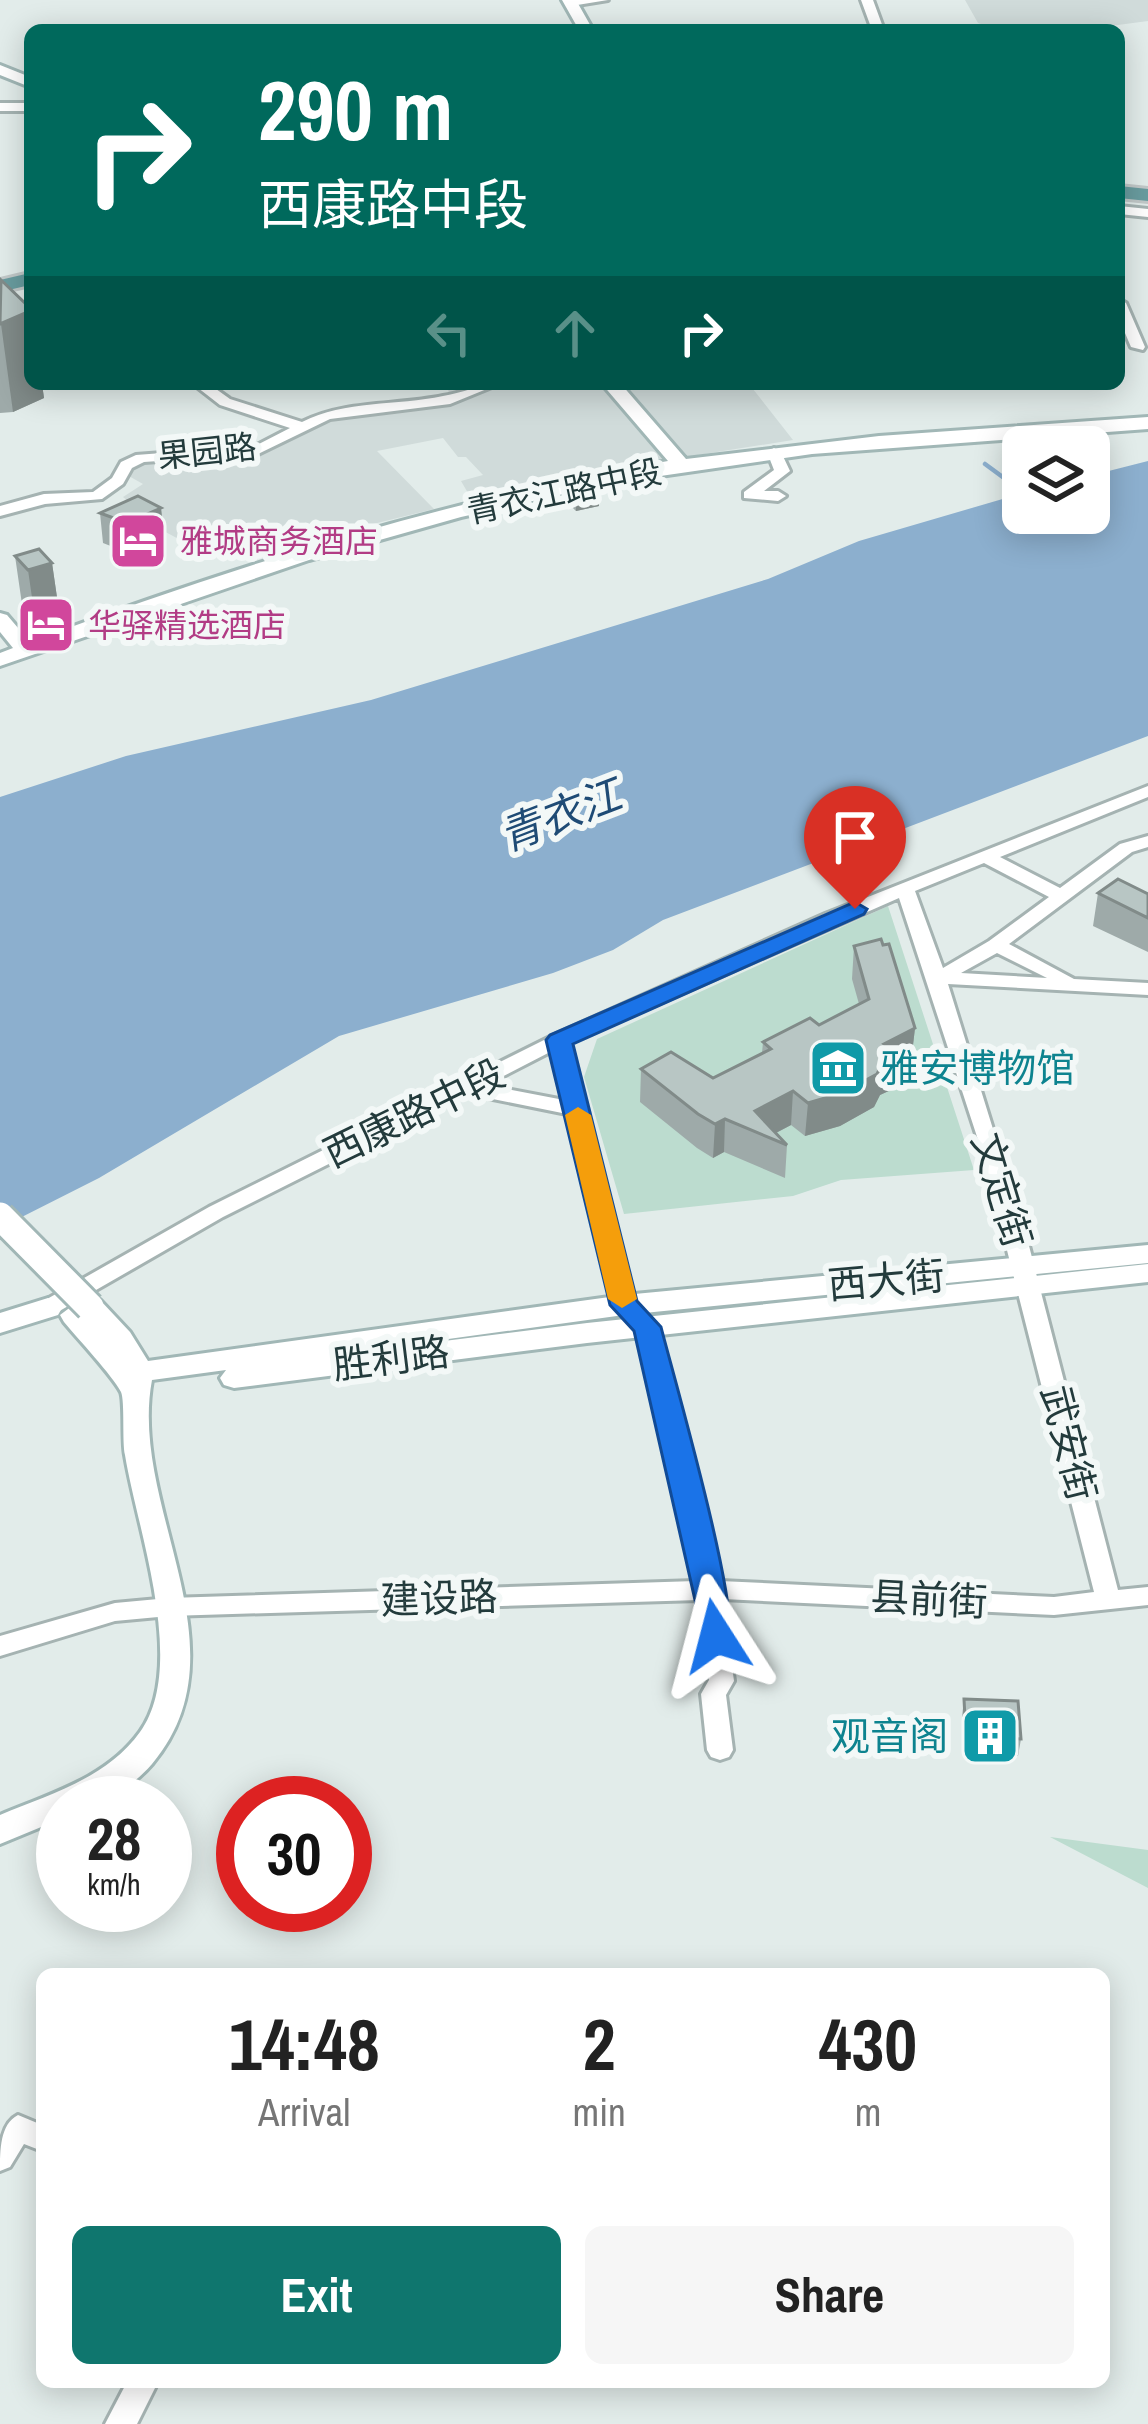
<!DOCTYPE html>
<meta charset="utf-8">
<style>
:root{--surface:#fff;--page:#f6f6f6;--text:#222;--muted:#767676;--accent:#0f766e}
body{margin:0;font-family:"Archivo Narrow","Noto Sans SC",sans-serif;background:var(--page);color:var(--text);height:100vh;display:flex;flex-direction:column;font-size:45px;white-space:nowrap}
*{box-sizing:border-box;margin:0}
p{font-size:39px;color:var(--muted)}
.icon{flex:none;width:66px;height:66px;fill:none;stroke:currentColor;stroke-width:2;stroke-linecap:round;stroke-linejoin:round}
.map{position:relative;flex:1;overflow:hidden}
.side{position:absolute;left:36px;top:1968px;width:1074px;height:420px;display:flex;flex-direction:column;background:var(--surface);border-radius:18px;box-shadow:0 6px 30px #0003}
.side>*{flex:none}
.top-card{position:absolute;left:24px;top:24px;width:1101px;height:366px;border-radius:18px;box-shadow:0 6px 30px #0003;background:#00695c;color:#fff;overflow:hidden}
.buttons{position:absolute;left:1002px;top:426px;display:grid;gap:24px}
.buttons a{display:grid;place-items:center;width:108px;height:108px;border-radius:18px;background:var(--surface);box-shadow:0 6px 30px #0003;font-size:60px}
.speed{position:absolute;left:36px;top:1776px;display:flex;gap:24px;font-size:60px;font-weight:700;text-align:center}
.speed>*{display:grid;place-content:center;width:156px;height:156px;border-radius:50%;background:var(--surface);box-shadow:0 6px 30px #0003;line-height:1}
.speed small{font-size:30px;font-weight:400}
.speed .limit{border:18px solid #d22;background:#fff;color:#111}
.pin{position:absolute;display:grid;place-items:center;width:102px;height:102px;color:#fff;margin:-123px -51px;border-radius:50% 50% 50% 0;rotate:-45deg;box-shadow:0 0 12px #0007}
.pin .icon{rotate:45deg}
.me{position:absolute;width:132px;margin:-66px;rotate:351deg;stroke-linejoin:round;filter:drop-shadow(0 0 9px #0008)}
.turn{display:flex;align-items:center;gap:42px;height:252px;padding:0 36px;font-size:54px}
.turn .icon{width:156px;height:156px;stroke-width:2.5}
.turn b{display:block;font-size:84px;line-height:102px}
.lanes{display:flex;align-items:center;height:114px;padding:0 36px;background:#0003;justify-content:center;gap:60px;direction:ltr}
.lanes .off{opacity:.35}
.eta{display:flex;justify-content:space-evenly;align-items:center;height:204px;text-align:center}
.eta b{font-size:72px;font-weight:800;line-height:84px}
.button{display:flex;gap:24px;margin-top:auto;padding:24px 36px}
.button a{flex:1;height:138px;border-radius:18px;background:var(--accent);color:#fff;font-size:48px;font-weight:800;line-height:138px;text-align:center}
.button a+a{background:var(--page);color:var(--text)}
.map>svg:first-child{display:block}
</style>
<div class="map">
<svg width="1148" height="2424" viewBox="0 0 1148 2424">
<rect width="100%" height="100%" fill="#e2ecea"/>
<path fill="#d0dbda" d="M965 0H1148V21L1080 30H999L978 23Z
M447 384H749L793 440 591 472 520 488 468 493 461 481 483 475 466 457H458L443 438 377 451 434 509 288 545 265 527 244 530 203 552 158 528 123 497 143 484 127 475 130 467 141 460H205L262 452 329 418 450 399Z"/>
<path fill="#bcdccf" d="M888 906 974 1170 841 1180 793 1196 624 1214 584 1077 597 1039Z
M1050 1837 1148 1850V1888Z"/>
<path fill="#8cafce" d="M1148 461V736L663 920 613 950 553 973 339 1036 99 1178 0 1228V797L126 756 371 700 768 579 859 541 1023 493V513H1089V476Z"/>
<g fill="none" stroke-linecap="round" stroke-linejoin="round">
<path stroke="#8cafce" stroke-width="4.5" d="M985 464 1023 492"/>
<defs>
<path id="street" d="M608 0 571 6 565 3 569 0Z
M861 0H873L884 30H872Z
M0 103H30V111H0Z
M1119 206 1148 209V217L1119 214Z
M1119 299 1126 303 1145 347 1143 350 1131 347 1119 319Z
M193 384H209L230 399 302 422C345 400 397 406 443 396 464 393 478 384 499 384L450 404 330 419 258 454 144 462 132 468 123 484 102 499 45 504 0 516V506L44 494 93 492 112 478 121 462 136 455 255 446 290 428 220 405Z
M774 448 781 452 790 471 764 491H778L786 496 778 501 744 498V492L774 470 767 452Z
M1148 786V797L1000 857 1060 888 1120 844 1148 836V847L1132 852 1009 944 1074 979 1148 983V995L948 984 1028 1242 1118 1590 1148 1587V1605L1054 1615 723 1599 734 1681 726 1695 733 1750 729 1757 720 1760 711 1757 707 1750 701 1694 709 1680 699 1600 169 1616 115 1621 0 1656V1636L115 1603 169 1598 696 1581 637 1330 613 1305 567 1114 468 1094 223 1217 56 1313 48 1316 37 1308 40 1303 209 1207 552 1036 825 914ZM984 863 1049 897 989 941 943 968 915 891ZM899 898 982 1152 1094 1592 1054 1597 720 1581 658 1327 634 1302 569 1043ZM997 953 1047 978 961 973ZM552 1051 564 1100 486 1085Z
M18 2115 42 2125V2151L24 2144 10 2167 0 2171C0 2150 0 2124 18 2115Z
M127 2382H158L137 2424H105Z"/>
<path id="secondary" d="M562 0H576L593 30H579Z
M0 65 30 77V87L0 75Z
M602 384H621L686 459 879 436 1148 417V429L812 454 612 483 461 517 309 560 0 666V653L13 648 0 632V613L7 615 30 642C238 565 449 499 668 461Z
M1148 1245V1263L624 1315 332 1355 587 1323 1148 1264V1282L587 1343 234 1388 224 1385 220 1378 226 1370 152 1380C128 1508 249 1648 152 1764 127 1793 99 1803 63 1803V1818L0 1844V1815C50 1794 107 1778 140 1732 188 1666 137 1529 125 1455 122 1442 125 1401 121 1392 112 1375 79 1340 64 1322L60 1315 80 1300H100L130 1332 148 1361 624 1295Z
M48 1298 62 1308 58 1315 0 1333V1313Z"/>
<path id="primary" d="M1119 186 1148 189V201L1119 198Z
M30 273V285L0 292V280Z"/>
</defs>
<use href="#street" stroke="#a5b3b2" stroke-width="6"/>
<use href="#secondary" stroke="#a1b7b6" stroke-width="6"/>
<use href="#primary" stroke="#c1c8c8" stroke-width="6"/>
<use href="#street" fill="#fff" fill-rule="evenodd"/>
<use href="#secondary" fill="#fff" fill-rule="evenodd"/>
<use href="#primary" fill="#699c9f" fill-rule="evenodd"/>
<defs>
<path id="secondary-bridge" d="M0 1216 90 1307"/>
</defs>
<use href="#secondary-bridge" stroke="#a1b7b6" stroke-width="33" stroke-linecap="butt"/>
<use href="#secondary-bridge" stroke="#fff" stroke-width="27"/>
</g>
<path fill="#9eaaa9" d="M0 280 30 384H42L44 398 13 412 0 413Z
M564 483 599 506 576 511 564 499Z
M161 508 164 539 131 554 103 543 100 513Z
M15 556 52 563 61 625 37 632 24 618Z
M1098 893 1148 894V952L1093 926Z
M854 946 915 1028 911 1062 897 1069 895 1088 880 1095 874 1107 840 1126 805 1136 791 1125 776 1133 787 1145 785 1178 724 1152 713 1158 697 1148 640 1102 641 1069 713 1078 762 1053 763 1042 819 1025 859 1004 852 979Z
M964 1699 1021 1739 1018 1756 964 1754 962 1717Z"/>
<path fill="#818b89" d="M30 311V384H42L44 398 13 412 1 324Z
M599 490V506L576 511V496Z
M161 508 164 539 131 554 127 523Z
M52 563 61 625 37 632 28 570Z
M915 1028 911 1062 897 1069 895 1088 880 1095 874 1107 840 1126 805 1136 808 1103 884 1044Z
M793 1091 791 1125 768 1137 755 1111Z
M725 1119 724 1152 713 1158 715 1124Z"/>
<path fill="#b8c6c4" stroke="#818b89" stroke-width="3" d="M1 280 30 308V311L0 324Z
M587 478 599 490 576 496 564 483Z
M138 496 161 508 127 523 100 513Z
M39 549 52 563 28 570 15 556Z
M1118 879 1148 894V918L1098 893Z
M881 939 883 945 889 944 915 1028 884 1044 898 1054 883 1062 877 1074 842 1093 808 1103 793 1091 755 1111 787 1145 725 1119 715 1124 698 1114 641 1069 671 1052 713 1078 771 1049 763 1042 810 1018 819 1025 869 999 854 946Z
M964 1699 1018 1701 1021 1739 966 1737Z"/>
<path fill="#1a73e8" stroke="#114b97" stroke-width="3" d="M855 902 867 909 864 914 573 1044 637 1301 661 1327C673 1374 743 1616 728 1644L716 1648 705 1644 634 1331 610 1305 546 1040 550 1035Z"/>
<path fill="#f59e0b" d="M578 1107 591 1115 637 1299 622 1308 608 1299 565 1115Z"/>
<defs>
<symbol id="hotel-square" viewBox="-11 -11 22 22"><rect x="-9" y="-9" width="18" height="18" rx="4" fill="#d1479c" stroke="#f3f8f7"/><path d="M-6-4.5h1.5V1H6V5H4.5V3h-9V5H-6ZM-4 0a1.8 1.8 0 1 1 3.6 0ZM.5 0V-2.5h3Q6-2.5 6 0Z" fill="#fff"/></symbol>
<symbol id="museum-square" viewBox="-11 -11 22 22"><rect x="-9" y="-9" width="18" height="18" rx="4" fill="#0f9aa8" stroke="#f3f8f7"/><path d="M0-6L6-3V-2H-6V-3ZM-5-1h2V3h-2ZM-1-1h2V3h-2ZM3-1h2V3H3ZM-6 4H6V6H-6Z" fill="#fff"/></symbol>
<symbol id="building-square" viewBox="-11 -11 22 22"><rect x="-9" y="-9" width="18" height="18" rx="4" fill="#0f9aa8" stroke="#f3f8f7"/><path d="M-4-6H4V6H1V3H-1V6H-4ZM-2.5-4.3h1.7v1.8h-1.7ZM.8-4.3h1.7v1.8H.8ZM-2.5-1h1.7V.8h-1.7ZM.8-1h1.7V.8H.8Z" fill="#fff"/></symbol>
</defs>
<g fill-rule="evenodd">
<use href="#hotel-square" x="105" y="508" width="66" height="66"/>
<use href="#hotel-square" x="13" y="592" width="66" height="66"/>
<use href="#museum-square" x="805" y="1035" width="66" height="66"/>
<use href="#building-square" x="957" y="1703" width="66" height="66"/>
</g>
<g text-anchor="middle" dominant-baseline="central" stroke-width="12" stroke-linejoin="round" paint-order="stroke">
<g font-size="33" fill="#233b3c" stroke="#f3f8f7">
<text transform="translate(207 451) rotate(-6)">果园路</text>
<text transform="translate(564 491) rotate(-12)">青衣江路中段</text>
</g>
<g font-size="33" fill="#b23c85" stroke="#f3f8f7" text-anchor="start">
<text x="180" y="541">雅城商务酒店</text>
<text x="88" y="625">华驿精选酒店</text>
</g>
<g font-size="39" fill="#0d838f" stroke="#f3f8f7" text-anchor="start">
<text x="880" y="1068">雅安博物馆</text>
<text x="948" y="1736" text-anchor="end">观音阁</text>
</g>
<g font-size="39" fill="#233b3c" stroke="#f3f8f7">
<text transform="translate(414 1113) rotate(-26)">西康路中段</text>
<text transform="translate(1002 1190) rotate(73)">文定街</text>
<text transform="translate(886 1280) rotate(-5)">西大街</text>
<text transform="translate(391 1358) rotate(-7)">胜利路</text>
<text transform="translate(1069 1443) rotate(76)">武安街</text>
<text transform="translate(439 1598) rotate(-2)">建设路</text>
<text transform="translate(929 1599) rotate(3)">县前街</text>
</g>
<g font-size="42" font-style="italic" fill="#1f4b75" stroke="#f3f8f7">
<text transform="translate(560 815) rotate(-21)">青衣江</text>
</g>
</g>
</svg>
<div class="buttons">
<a><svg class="icon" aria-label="layers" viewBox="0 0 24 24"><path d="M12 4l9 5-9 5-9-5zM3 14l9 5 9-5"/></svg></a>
</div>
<div class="speed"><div>28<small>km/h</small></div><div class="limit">30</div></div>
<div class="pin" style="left:855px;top:909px;background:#d93025"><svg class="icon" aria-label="arrive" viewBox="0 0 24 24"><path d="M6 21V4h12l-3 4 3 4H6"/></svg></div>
<svg class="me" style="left:716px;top:1636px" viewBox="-20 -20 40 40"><path d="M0-17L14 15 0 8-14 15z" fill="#1a73e8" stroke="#fff" stroke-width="4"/></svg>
<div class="top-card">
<div class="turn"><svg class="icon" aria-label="right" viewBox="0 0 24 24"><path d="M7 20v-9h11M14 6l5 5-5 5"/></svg><div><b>290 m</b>西康路中段</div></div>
<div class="lanes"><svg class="icon off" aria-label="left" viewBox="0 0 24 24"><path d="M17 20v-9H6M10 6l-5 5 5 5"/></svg><svg class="icon off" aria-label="ahead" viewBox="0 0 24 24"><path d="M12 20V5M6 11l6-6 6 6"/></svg><svg class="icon" aria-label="right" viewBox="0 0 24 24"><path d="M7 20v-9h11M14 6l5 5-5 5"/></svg></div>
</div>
<section class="side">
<div class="eta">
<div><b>14:48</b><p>Arrival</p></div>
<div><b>2</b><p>min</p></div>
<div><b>430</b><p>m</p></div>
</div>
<div class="button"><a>Exit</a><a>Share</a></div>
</section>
</div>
